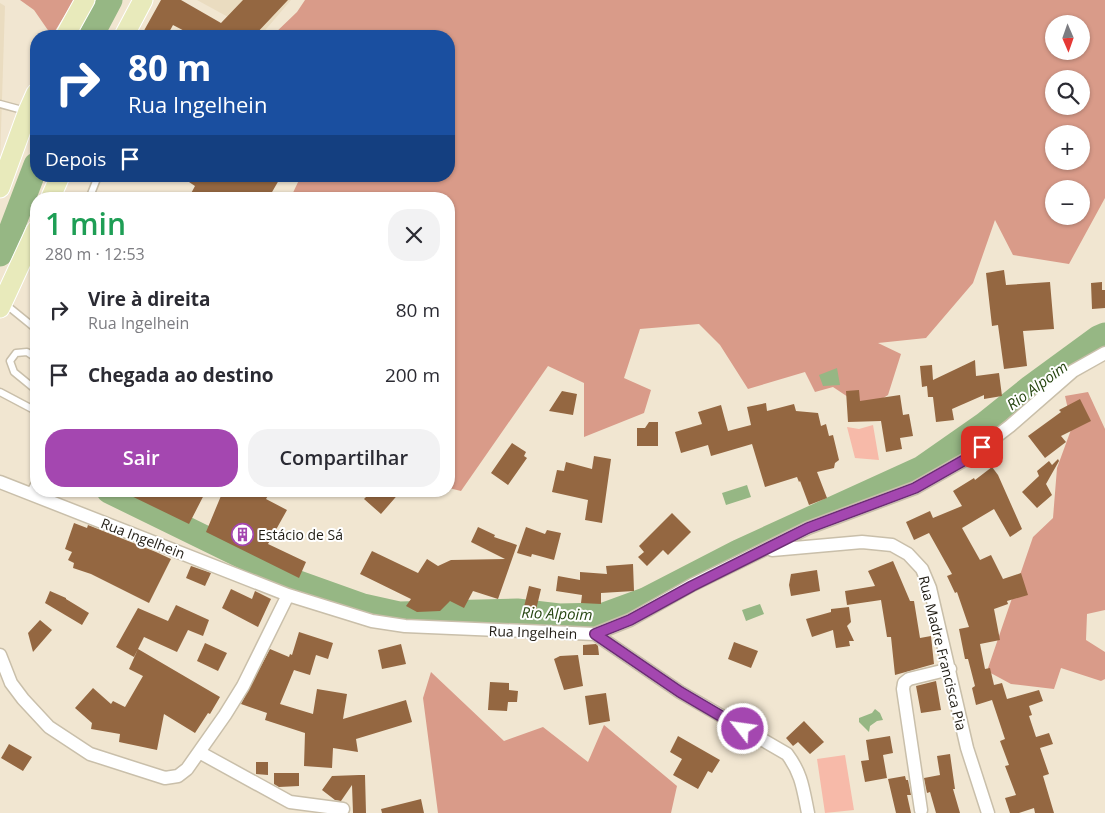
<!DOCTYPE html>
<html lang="pt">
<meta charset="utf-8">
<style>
:root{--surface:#fff;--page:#f2f2f3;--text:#2b2b33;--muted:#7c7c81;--accent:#a447b0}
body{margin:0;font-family:"Open Sans",sans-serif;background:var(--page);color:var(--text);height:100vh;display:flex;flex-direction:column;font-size:19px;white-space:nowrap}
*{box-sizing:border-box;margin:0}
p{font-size:16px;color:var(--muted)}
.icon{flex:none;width:28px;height:28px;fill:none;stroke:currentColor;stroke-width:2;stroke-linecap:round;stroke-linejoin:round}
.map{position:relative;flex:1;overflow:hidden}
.side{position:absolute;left:30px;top:192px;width:425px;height:305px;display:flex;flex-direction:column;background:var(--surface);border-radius:20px;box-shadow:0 1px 4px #0004}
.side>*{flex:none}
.guide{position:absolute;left:30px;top:30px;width:425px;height:152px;border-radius:20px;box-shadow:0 1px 4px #0004;background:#1a4fa0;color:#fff;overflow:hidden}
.needle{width:32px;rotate:178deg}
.fabs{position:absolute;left:1045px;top:15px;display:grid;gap:10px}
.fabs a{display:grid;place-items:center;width:45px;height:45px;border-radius:50%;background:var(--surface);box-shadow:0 1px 4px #0004;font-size:25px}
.pin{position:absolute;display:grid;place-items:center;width:42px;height:42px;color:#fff;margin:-21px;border-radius:10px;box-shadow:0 2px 8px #0006}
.me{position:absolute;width:55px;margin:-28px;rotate:300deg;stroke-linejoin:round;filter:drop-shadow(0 0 4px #0008)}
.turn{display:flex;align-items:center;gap:18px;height:105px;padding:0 15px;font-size:22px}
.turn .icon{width:65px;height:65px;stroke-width:2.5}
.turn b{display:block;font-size:35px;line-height:42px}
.then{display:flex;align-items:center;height:48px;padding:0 15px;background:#0003;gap:10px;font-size:19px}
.round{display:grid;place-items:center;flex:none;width:52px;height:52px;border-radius:20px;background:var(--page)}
.head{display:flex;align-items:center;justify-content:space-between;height:85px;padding:0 15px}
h1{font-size:30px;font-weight:600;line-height:38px;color:#1e9e55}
.primary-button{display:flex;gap:10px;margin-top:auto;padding:10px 15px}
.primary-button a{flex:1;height:58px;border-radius:20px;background:var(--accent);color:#fff;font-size:20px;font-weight:600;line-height:58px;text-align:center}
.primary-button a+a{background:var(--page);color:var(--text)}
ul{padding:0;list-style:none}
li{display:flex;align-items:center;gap:15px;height:65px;padding:0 15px}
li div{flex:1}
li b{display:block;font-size:19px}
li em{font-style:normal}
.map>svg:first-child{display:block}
</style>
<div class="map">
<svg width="1105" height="813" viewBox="0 0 1105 813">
<rect width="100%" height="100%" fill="#f1e6d1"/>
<path fill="#eadcc0" d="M197 0H291L261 35Z
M0 3 5 6 0 161Z"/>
<path fill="#f7baa9" d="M873 425 879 460 855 458 847 427 859 429Z
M845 755 854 810 825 813 817 759Z"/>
<path fill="#d99b89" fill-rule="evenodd" d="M20 0H74L52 36 34 10Z
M305 0H1105V198L1069 264 1013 255 995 220 973 283 926 338 878 343 901 354 888 395 866 409 833 387 815 392 805 372 748 389 720 345 699 324 640 329 624 378 651 390 644 413 584 437V383L548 366 461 491 449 488V410L450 408 449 402V199H290L299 180V176H449V36H272L297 12ZM1054 24H1081V51H1054ZM1054 79H1081V106H1054ZM1054 134H1081V161H1054ZM1054 189H1081V216H1054Z
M1088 392 1105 429V610L1087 614 1086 640 1105 652V679L1101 681 1061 668 1054 689 1011 684 987 671 1033 537 1053 518 1057 468 1072 427 1065 396Z
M431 672 504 741 543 727 588 762 604 725 677 786 671 813H438L423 698Z"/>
<path fill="#96b784" d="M837 368 840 385 823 386 819 375Z
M747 485 751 497 726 505 722 493Z
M760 604 764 614 746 621 742 610Z
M875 709 880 713 883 720 877 721 870 726 869 732 859 722V718L872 713Z"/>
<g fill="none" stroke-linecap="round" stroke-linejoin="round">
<path stroke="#96b784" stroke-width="25" d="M91 36 110 0
M0 254 10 233 36 165
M109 491 293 581 363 606 399 614 517 611 559 616 604 615 645 600 738 552 922 468 985 424 1031 387 1098 338 1105 335"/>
</g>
<path fill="#946741" d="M161 0H181L221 23 243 0H288L254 36H194L173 25 167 36H141Z
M180 176H273L279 180 268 199H188L195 186Z
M1004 270 1006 285 1050 282 1054 329 1023 331 1027 366 1004 369 998 325 992 326 986 273Z
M1102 282V290H1105V308L1092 309 1091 283Z
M975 360 976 376 999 373 1002 396 984 399V395L952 409 954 420 936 422 933 397H928L927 386 922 387 920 366 932 365 933 380Z
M859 390 860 401 900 395 903 415 909 414 913 436 900 438 902 449 886 452 881 421 848 422 846 391Z
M562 391 577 394 573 415 549 411Z
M1080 399 1091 421 1061 436 1066 442 1045 458 1028 436 1061 412 1059 410Z
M766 403 767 411 794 404 796 411 818 413 821 426 826 424 829 436 833 435 839 460 835 463 834 468 817 472 827 498 809 505 800 481 799 482 797 477 765 487 752 444 711 456 708 445 681 453 675 432 702 424 698 412 721 405 728 431 751 425 747 407Z
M649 422H658V446H637V428H645Z
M512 443 526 452 524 456 527 458 508 485 491 473Z
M594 456 611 459 602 523 585 520 588 500 552 492 557 470 564 471 566 462 592 469Z
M1058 459 1059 461 1046 484 1052 495 1037 508 1022 492 1039 476 1037 471 1049 461 1052 465Z
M992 467 998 475 1022 529 1010 537 994 509 962 528 980 560 991 555 1003 579 1021 573 1028 595 1007 601 1008 604 994 609 1000 640 980 644 985 669 990 668 994 685 1002 683 1007 699 1039 690 1043 701 1029 706 1032 715 1029 716 1036 737 1049 733 1053 744 1040 748 1049 774 1043 776 1054 813H1035L1034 808 1019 813H1010L1005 798 1016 795 1005 766 1009 765 1000 741 1005 739 992 700 976 705 972 688 975 686 968 659H965L959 629 969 627 957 592 955 593 947 576 952 574 929 533 914 540 906 522 930 511 933 518 962 506 953 491 974 478 975 480Z
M121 491H206L189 524Z
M223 491H271L266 499 287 510 268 544 306 562 299 578 206 532Z
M372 491H401L381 514 364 499Z
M672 513 691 532 668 555 663 550 647 566 638 557 644 552 639 546Z
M74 523 87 528 88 525 156 552 171 559 149 603 91 574 73 568 74 563 68 560 72 552 65 549Z
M478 527 495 535 494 537 517 545 498 599 473 591 464 608 450 601 440 611 417 612 406 606 411 599 360 574 372 551 418 573 427 559 438 566 451 560 505 559 471 542Z
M526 527 545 534 547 530 561 533 554 560 532 554 531 557 517 553Z
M893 561 910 601H914L920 638 931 636 934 664 895 675 891 637H887L881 600 847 605 845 591 875 586 868 571Z
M633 564 634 591 601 593V604L581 603 582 595 556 591 558 576 580 580V572L607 574 606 566Z
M191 566 211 573 205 586 186 578Z
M817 570 820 591 791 596 789 585 791 574Z
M529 586 541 589 536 610 524 607Z
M231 589 252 599 255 591 271 599 258 627 222 608Z
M50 591 66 598V599L89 613 82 625 45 603Z
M176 605 209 620 203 636 188 630 177 652 144 637 134 657 116 647 138 608 168 621Z
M849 607 851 622 847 626 854 641H849L850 646 836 648 833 630 812 637 806 619 831 612V609Z
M40 620 52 630 33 652 28 633Z
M299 632 333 643 328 659 316 655 310 675 294 670 280 704 313 714 317 689 347 694 343 719 406 700 412 722 356 739 358 752 333 748 332 768 304 766 305 733 265 720 267 713 241 704 270 649 289 657 290 654 292 655Z
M734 642 758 651 751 668 728 659Z
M205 643 227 653 218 671 197 661Z
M401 644 406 664 382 669 378 650Z
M596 644 598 646 599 655H583V645Z
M138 649 220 697 210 714 208 713 195 733 164 714 157 750 119 742 120 734 91 729 92 723 75 708 93 688 111 704 113 701 125 707 143 676 129 669Z
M578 655 583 686 564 690 554 659 560 656Z
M936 681 941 710 921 713 916 686Z
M490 682 509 683V690L518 691 517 702H508L507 711 488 710Z
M606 693 610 721 589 725 585 696Z
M804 721 824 742 810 754 798 742 793 746 786 738Z
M678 736 720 760 712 773 708 771 698 789 673 775 682 759 670 752Z
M890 736 893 753 883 755 887 778 865 782 861 761 869 760 866 740Z
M9 744 32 757 23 771 1 758Z
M950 754 955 789H953L960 813H936L930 792 927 793 924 778 940 775 937 756Z
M256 762H268V775L256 774Z
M274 773H299V786L279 787 274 784Z
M359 775H365L366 813H353L352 785 341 801 335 800 322 790 332 776Z
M905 776 906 780H908L911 795H907L911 813H896L888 779Z
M421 799 424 813H382L381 809Z"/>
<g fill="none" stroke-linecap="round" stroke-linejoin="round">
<defs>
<path id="service" d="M0 104 26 111
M89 199 98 176
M4 303 36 329
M36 358 27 352 16 353 10 361 14 372 36 390
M0 392 36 411
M29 494 36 481"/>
<path id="minor" d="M0 482 288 595 372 621 405 626 595 634 630 620 692 585 808 528 915 488 968 458 1010 426 1073 371 1105 353
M772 550 862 542 892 545 908 554 922 569 930 588 967 748 988 813
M595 634 680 692 787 754C802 774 803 789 808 813
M0 655 11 683 23 699 49 727 90 754 165 778 178 776 187 769 225 715 243 686 288 595
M199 752 290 802 343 809
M921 810 903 689 904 683 909 679 950 669"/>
<path id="primary" d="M65 36 85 0
M124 36 143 0
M0 188 28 111 36 93
M50 199 60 176
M0 308 36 230"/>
</defs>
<use href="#service" stroke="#c9bfaa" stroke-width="9"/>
<use href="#minor" stroke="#c9bfaa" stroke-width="15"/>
<use href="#primary" stroke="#fff" stroke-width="21"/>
<use href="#service" stroke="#fff" stroke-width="6"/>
<use href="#minor" stroke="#fff" stroke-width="12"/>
<use href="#primary" stroke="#e8eabb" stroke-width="19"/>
</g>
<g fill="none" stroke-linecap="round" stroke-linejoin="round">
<defs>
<path id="route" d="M743 729 680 692 595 634 630 620 692 586 808 528 915 488 968 458 982 447"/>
</defs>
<use href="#route" stroke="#6b2e72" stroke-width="12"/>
<use href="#route" stroke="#a447b0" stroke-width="9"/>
</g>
<defs>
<symbol id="building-ring" viewBox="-11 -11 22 22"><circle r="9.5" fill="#fff" stroke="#a447b0" stroke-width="1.5"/><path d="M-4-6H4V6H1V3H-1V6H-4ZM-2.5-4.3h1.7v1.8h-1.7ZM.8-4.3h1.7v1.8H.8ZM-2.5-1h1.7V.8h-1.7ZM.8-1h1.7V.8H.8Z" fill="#a447b0"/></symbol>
</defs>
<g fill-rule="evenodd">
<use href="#building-ring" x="230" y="522" width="25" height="25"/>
</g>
<g text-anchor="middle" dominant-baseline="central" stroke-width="4" stroke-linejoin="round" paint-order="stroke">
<g font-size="14" fill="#211d15" stroke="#fff" text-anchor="start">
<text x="258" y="534">Estácio de Sá</text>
</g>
<g font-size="14" fill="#211d15" stroke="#fff">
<text transform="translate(143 538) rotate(21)">Rua Ingelhein</text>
<text transform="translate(533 632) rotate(2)">Rua Ingelhein</text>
<text transform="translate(943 653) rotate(76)">Rua Madre Francisca Pia</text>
</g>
<g font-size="15" font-style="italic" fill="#264510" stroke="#fff">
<text transform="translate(1037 385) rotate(-36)">Rio Alpoim</text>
<text transform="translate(557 613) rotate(2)">Rio Alpoim</text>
</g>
</g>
</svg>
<div class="fabs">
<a><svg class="needle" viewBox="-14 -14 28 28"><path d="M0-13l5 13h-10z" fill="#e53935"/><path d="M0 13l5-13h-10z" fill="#7c7c81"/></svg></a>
<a><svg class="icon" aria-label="search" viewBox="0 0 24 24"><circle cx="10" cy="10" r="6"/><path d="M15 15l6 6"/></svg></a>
<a>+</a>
<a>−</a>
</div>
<div class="pin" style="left:982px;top:447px;background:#d93025"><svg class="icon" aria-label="arrive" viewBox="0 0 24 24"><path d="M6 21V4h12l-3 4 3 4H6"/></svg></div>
<svg class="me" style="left:743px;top:729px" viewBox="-20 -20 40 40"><circle r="17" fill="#a447b0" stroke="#fff" stroke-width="3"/><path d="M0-11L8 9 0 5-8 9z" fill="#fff"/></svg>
<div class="guide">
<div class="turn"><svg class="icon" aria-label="right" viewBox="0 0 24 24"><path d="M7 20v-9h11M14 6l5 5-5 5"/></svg><div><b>80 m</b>Rua Ingelhein</div></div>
<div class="then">Depois<svg class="icon" aria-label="arrive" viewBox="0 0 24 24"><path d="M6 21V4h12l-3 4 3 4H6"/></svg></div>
</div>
<section class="side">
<div class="head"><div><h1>1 min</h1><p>280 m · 12:53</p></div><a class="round"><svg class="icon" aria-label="close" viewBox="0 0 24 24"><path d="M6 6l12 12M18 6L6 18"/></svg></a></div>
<ul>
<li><svg class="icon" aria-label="right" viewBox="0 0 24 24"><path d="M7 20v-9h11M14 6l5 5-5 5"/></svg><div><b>Vire à direita</b><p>Rua Ingelhein</p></div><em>80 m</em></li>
<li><svg class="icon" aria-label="arrive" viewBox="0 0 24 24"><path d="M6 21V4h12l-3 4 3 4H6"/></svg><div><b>Chegada ao destino</b></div><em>200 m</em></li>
</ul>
<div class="primary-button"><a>Sair</a><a>Compartilhar</a></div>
</section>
</div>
